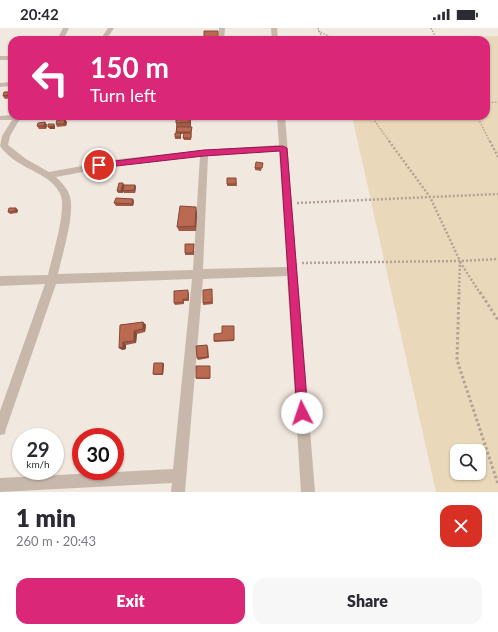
<!DOCTYPE html>
<meta charset="utf-8">
<style>
:root{--surface:#fff;--page:#f7f7f7;--text:#2b2b33;--muted:#7c7c81;--accent:#db2777}
body{margin:0;font-family:Lato,sans-serif;background:var(--page);color:var(--text);height:100vh;display:flex;flex-direction:column;font-size:15px;white-space:nowrap}
*{box-sizing:border-box;margin:0}
p{font-size:13px;color:var(--muted)}
.icon{flex:none;width:22px;height:22px;fill:none;stroke:currentColor;stroke-width:2;stroke-linecap:round;stroke-linejoin:round}
.map{position:relative;height:464px;overflow:hidden}
.sheet{display:flex;flex-direction:column;background:var(--surface);flex:1}
.sheet>*{flex:none}
.hud{position:absolute;left:8px;top:8px;width:482px;height:84px;border-radius:12px;box-shadow:0 1px 3px #0004;background:#db2777;color:#fff;overflow:hidden}
.tools{position:absolute;left:450px;top:416px;display:grid;gap:8px}
.tools a{display:grid;place-items:center;width:36px;height:36px;border-radius:8px;background:var(--surface);box-shadow:0 1px 3px #0004;font-size:20px}
.speed{position:absolute;left:12px;top:400px;display:flex;gap:8px;font-size:20px;font-weight:700;text-align:center}
.speed>*{display:grid;place-content:center;width:52px;height:52px;border-radius:50%;background:var(--surface);box-shadow:0 1px 3px #0004;line-height:1}
.speed small{font-size:10px;font-weight:400}
.speed .limit{border:6px solid #d22;background:#fff;color:#111}
.pin{position:absolute;display:grid;place-items:center;width:34px;height:34px;color:#fff;margin:-17px;border:2px solid #fff;border-radius:50%;box-shadow:0 1px 4px #0007}
.me{position:absolute;width:44px;margin:-22px;rotate:356deg;stroke-linejoin:round;filter:drop-shadow(0 0 3px #0008)}
.turn{display:flex;align-items:center;gap:14px;height:84px;padding:0 16px;font-size:18px}
.turn .icon{width:52px;height:52px;stroke-width:2.5}
.turn b{display:block;font-size:28px;line-height:34px}
.round{display:grid;place-items:center;flex:none;width:42px;height:42px;border-radius:12px;background:var(--page)}
.head{display:flex;align-items:center;justify-content:space-between;height:68px;padding:0 16px}
h1{font-size:24px;font-weight:800;line-height:30px}
.cta{display:flex;gap:8px;margin-top:auto;padding:8px 16px}
.cta a{flex:1;height:46px;border-radius:12px;background:var(--accent);color:#fff;font-size:16px;font-weight:800;line-height:46px;text-align:center}
.cta a+a{background:var(--page);color:var(--text)}
.status{display:flex;justify-content:space-between;align-items:center;height:28px;padding:0 20px;background:var(--surface);direction:ltr}
.status svg{height:11px;fill:currentColor}
.map>svg:first-child{display:block}
</style>
<div class="status"><b>20:42</b><svg viewBox="0 0 49 12"><path d="M0 12V9h3v3zM5 12V6h3v6zM10 12V3h3v9zM15 12V0h3v12zM26 1h20v11H26zM47 4h2v5h-2z"/></svg></div>
<div class="map">
<svg width="498" height="464" viewBox="0 0 498 464">
<rect width="100%" height="100%" fill="#f1e8df"/>
<path fill="#e9d8b9" fill-rule="evenodd" d="M498 8V464H436L352 88H486V12H335ZM457 423H479V445H457Z"/>
<g fill="none" stroke-linecap="round" stroke-linejoin="round">
<path stroke="#b4a296" stroke-width="1.5" stroke-dasharray="1.5 1.5" stroke-linecap="butt" d="M318 0 323 12
M431 0 437 12
M318 3 337 12
M486 75 498 74
M371 88 390 114
M477 88 490 114"/>
<path stroke="#b4a296" stroke-width="2.5" stroke-dasharray="2 2" stroke-linecap="butt" d="M389 113 430 169 460 233 459 265
M490 113 498 129
M297 175 498 166
M460 234 480 265
M302 235 460 233 498 231"/>
<path stroke="#b4a296" stroke-width="3" stroke-dasharray="2.5 2.5" stroke-linecap="butt" d="M459 264 457 332 498 456
M480 264 498 292"/>
<path fill="#c8b8ac" fill-rule="evenodd" d="M63 0H69L63 12H57Z
M108 0H114L106 12H100Z
M219 0H225L224 12H218Z
M271 0H277L278 12H272Z
M0 28H12V32H0Z
M12 54V58L0 59V55Z
M12 87 21 89 10 108 8 117 26 131 49 144 120 131 204 122 279 117 277 88H285L315 464H301L287 248 203 251 185 464H171L172 455 0 464V450L173 441 192 251 56 256 6 401 5 406 0 407V383L45 256 0 258V248L48 247C52 228 66 185 61 168 57 157 47 150 37 145 24 138 9 131 0 118L2 108 12 92H0V88ZM279 123 287 239 203 241 208 128ZM200 128 193 242 58 246C62 227 75 187 70 169 68 161 62 155 56 149L120 137Z"/>
</g>
<path fill="#a15b47" d="M10 64 11 70 5 71 3 68Z
M41 88H50L48 91H42L40 89Z
M176 88H191V99L192 101 191 112H184L183 110 184 106H181V111H175V109L176 105Z
M45 94 47 97 46 101H39L37 98Z
M67 94 66 98 57 99 56 96Z
M263 135 261 143 255 142V140Z
M227 150H236L237 158H227Z
M124 157H135L136 159 135 165H124L123 163V165H118L117 163Z
M134 173 133 178H116L114 175Z
M18 182 17 185 10 186 8 184Z
M197 184 196 203H179L177 199Z
M194 218V227H185V225Z
M212 263 213 276 203 277V275Z
M189 264V273H184V276L175 277 174 275Z
M143 294 146 297 145 304 137 306 136 315 126 317V321L122 322 120 297Z
M234 298V313L214 314V313L222 305Z
M208 318 209 330 198 332 197 330Z
M163 335 164 336 163 347H154L153 346Z
M210 338V351H196V350Z"/>
<path fill="#834a39" d="M10 64 12 66 11 70 9 67Z
M47 88H50L48 91 46 89Z
M190 88H191V100L190 94Z
M65 91 67 94 66 98 64 96Z
M45 94 47 97 46 101 44 98Z
M54 96 55 98V101H50L48 99Z
M123 155 125 158 123 165 121 163Z
M135 157 136 159 135 165 134 162Z
M133 171 134 173 133 178 132 176Z
M196 179 197 184 196 203 195 198Z
M16 180 18 182 17 185 15 183Z
M143 294 146 297 145 304 143 301Z
M134 303 137 306 136 315 134 313Z
M123 314 126 317V321L122 322 119 320Z
M163 335 164 336 163 347 162 346Z"/>
<path fill="#bb6a52" stroke="#834a39" d="M204 3H218V12H204Z
M184 11H193V12H184Z
M4 64H10L9 67 3 68Z
M176 88H190V94L176 95Z
M65 91 64 96H56L57 92Z
M45 94 44 98H37L38 95Z
M48 96H54V98L48 99Z
M177 99H192L191 104H176Z
M175 105H181L180 109H175Z
M184 105H191V110H183Z
M256 134 263 135 262 140H255Z
M227 150H236V156H227Z
M119 155H123L121 163H117Z
M124 157H135L134 162 123 163Z
M116 170 133 171 132 176 114 175Z
M180 178 196 179 195 198 177 199Z
M9 180H16L15 183 8 184Z
M185 216H194L193 225H185Z
M212 261V274L203 275V262Z
M188 262V271H183V274L174 275V263Z
M143 294V301L134 303V313L123 314V319L119 320 120 297Z
M222 298H234V312L214 313V306L222 305Z
M207 317 208 329 197 330 196 318Z
M154 335H163L162 346H153Z
M196 338H210V350H196Z"/>
<path fill="#db2777" stroke="#8e194d" d="M283 118 287 120 308 385 307 389 302 391 298 389 297 385 280 123 204 128 99 140 95 137 99 135 204 122Z"/>
</svg>
<div class="tools">
<a><svg class="icon" aria-label="search" viewBox="0 0 24 24"><circle cx="10" cy="10" r="6"/><path d="M15 15l6 6"/></svg></a>
</div>
<div class="speed"><div>29<small>km/h</small></div><div class="limit">30</div></div>
<div class="pin" style="left:99px;top:137px;background:#d93025"><svg class="icon" aria-label="arrive" viewBox="0 0 24 24"><path d="M6 21V4h12l-3 4 3 4H6"/></svg></div>
<svg class="me" style="left:302px;top:385px" viewBox="-20 -20 40 40"><circle r="19" fill="#fff"/><path d="M0-13L10 11 0 6-10 11z" fill="#db2777"/></svg>
<div class="hud">
<div class="turn"><svg class="icon" aria-label="left" viewBox="0 0 24 24"><path d="M17 20v-9H6M10 6l-5 5 5 5"/></svg><div><b>150 m</b>Turn left</div></div>
</div>
</div>
<section class="sheet">
<div class="head"><div><h1>1 min</h1><p>260 m · 20:43</p></div><a class="round" style="background:#d93025;color:#fff"><svg class="icon" aria-label="close" viewBox="0 0 24 24"><path d="M6 6l12 12M18 6L6 18"/></svg></a></div>
<div class="cta"><a>Exit</a><a>Share</a></div>
</section>
